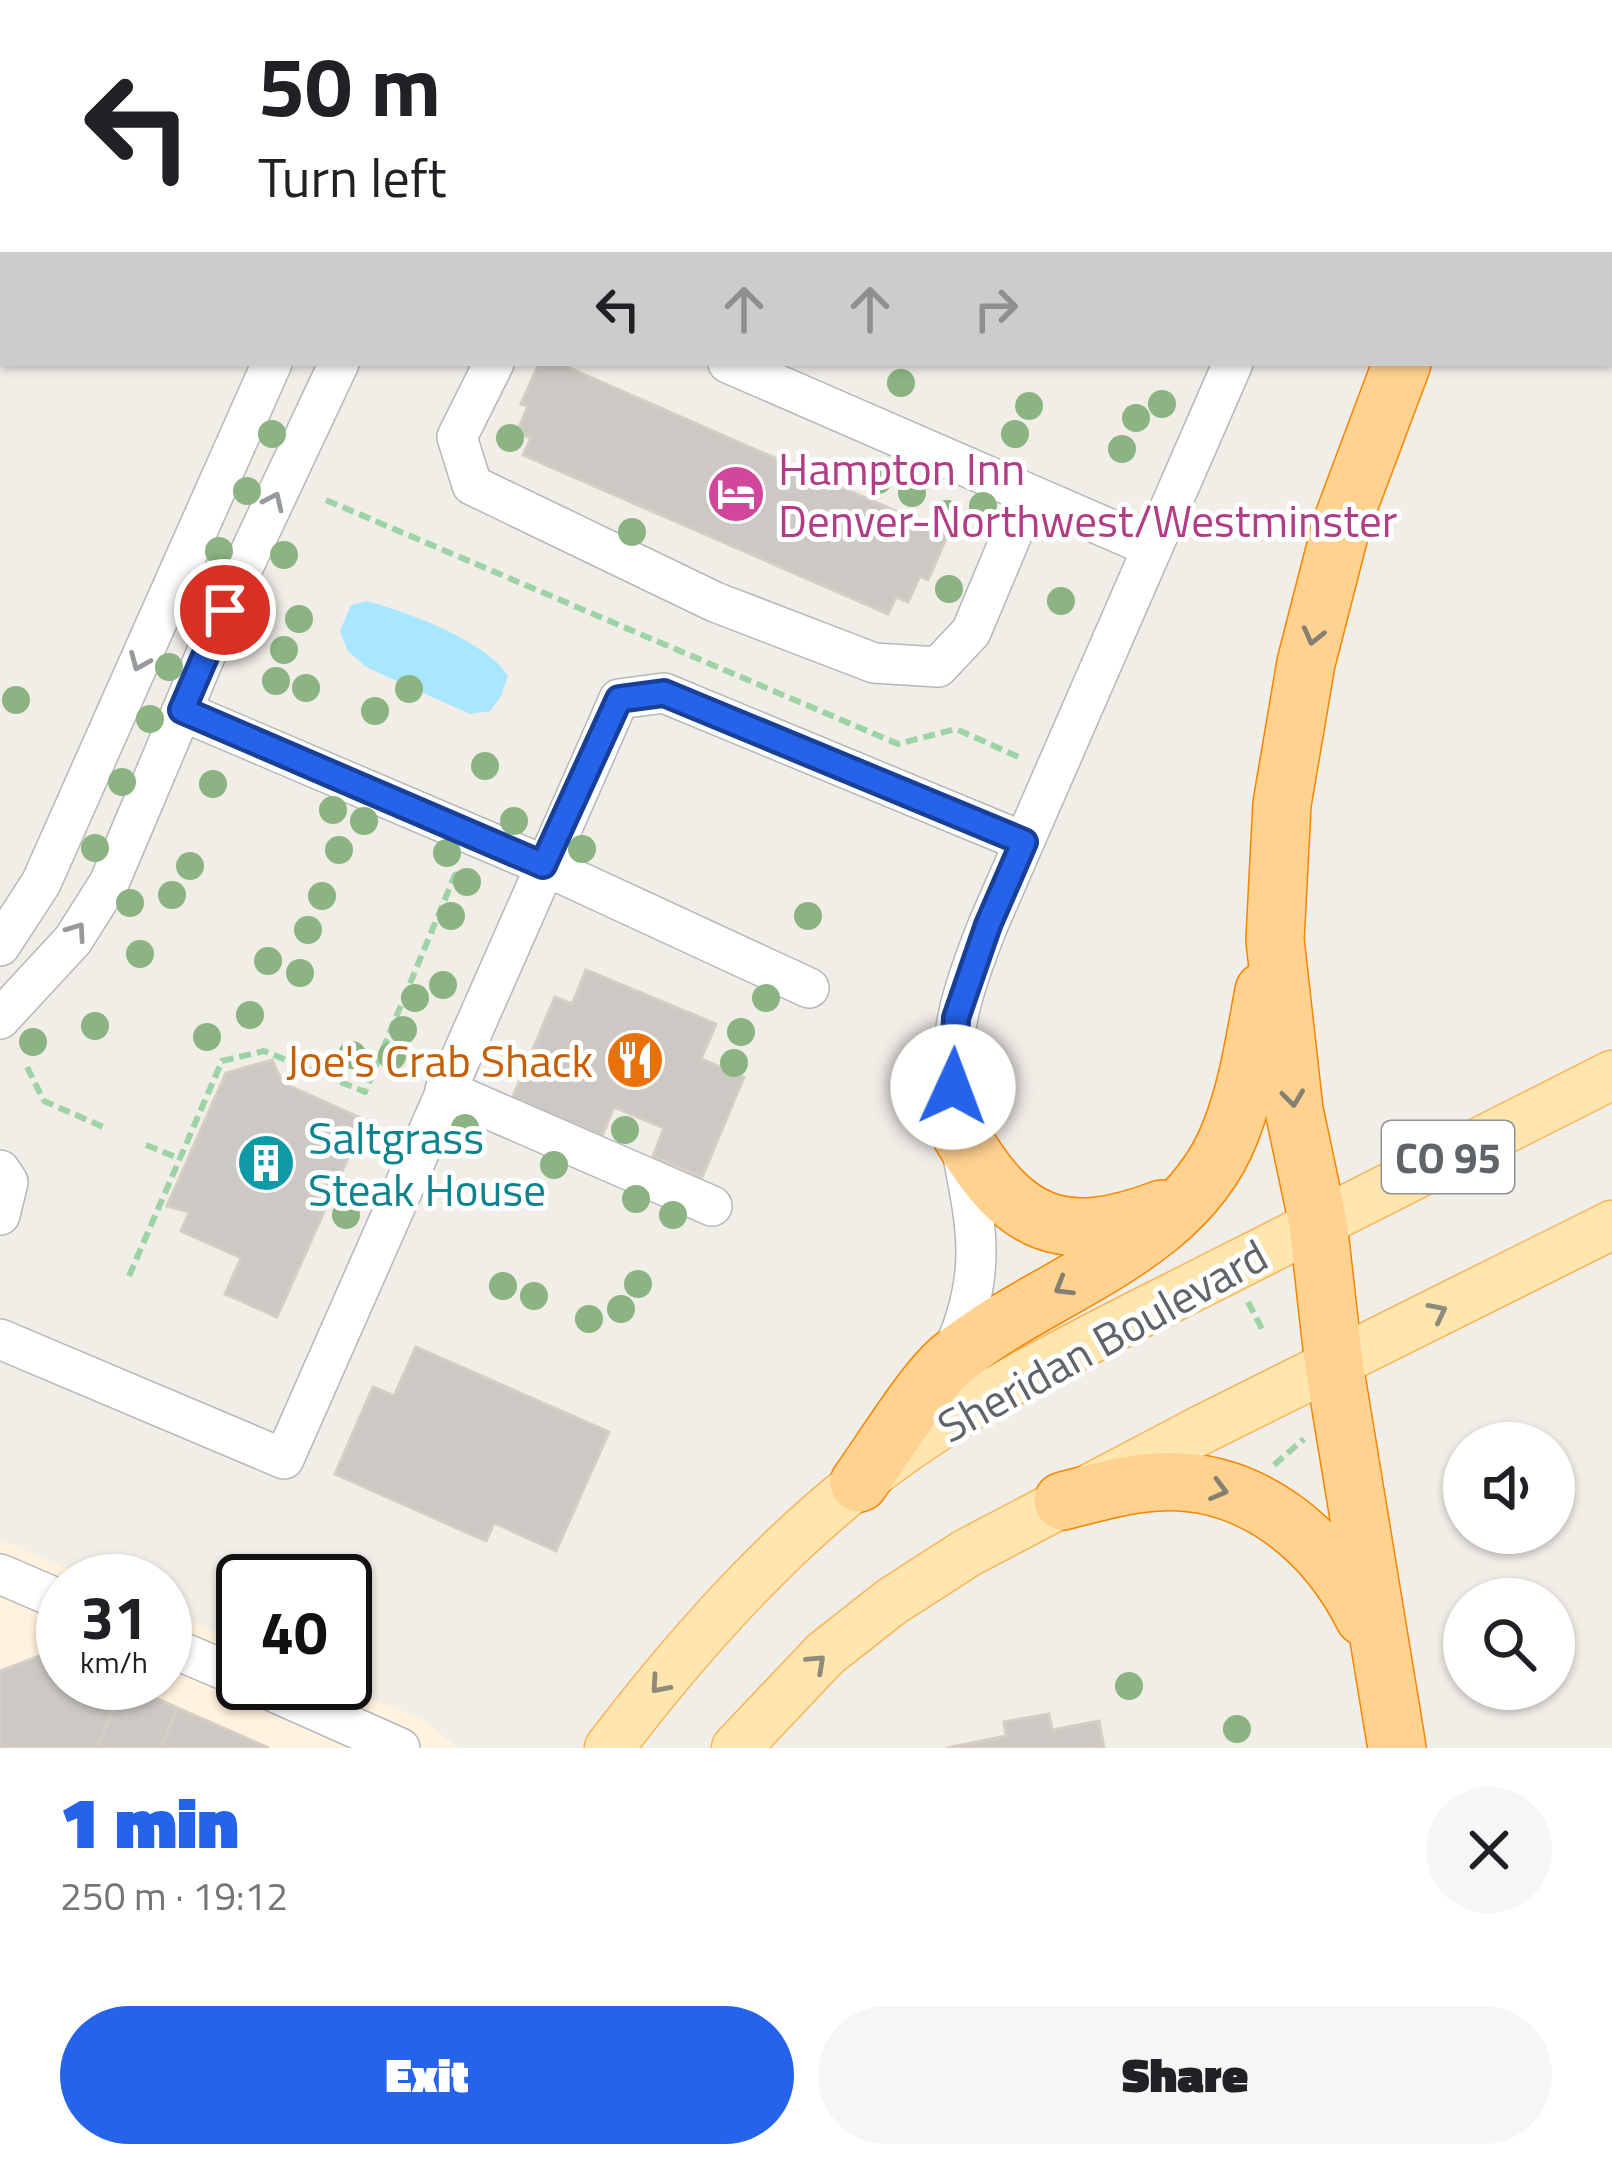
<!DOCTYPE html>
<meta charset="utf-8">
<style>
:root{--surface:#fff;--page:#f6f6f6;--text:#202124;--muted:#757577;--accent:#2563eb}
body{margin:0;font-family:"Titillium Web",sans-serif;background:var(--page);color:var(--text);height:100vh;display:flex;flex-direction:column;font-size:45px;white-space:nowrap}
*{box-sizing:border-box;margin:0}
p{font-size:39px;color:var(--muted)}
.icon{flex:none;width:66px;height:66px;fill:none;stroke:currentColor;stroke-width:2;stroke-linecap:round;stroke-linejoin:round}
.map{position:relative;height:1748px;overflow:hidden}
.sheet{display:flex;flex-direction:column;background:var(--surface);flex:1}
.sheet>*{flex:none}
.guide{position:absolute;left:0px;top:0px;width:1614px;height:366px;box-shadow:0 3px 9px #0004;background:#fff;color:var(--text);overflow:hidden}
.controls{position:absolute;left:1443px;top:1422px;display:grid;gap:24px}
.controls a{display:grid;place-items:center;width:132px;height:132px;border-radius:50%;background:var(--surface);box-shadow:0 3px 9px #0004;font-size:60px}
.speed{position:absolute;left:36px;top:1554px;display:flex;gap:24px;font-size:60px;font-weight:700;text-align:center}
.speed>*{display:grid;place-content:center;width:156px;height:156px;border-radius:50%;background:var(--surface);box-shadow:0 3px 9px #0004;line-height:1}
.speed small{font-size:30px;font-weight:400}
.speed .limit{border:6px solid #111;border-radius:18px;background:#fff;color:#111}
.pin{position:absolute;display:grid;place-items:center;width:102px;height:102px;color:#fff;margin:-51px;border:6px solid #fff;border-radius:50%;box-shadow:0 3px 12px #0007}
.me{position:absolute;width:132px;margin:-66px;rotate:2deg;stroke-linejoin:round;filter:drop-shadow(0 0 9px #0008)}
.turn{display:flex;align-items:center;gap:42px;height:252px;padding:0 60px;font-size:54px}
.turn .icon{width:156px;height:156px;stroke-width:2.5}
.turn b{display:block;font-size:84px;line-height:102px}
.lanes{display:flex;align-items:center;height:114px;padding:0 60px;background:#0003;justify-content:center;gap:60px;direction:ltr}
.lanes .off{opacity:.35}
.round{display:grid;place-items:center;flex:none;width:126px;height:126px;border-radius:63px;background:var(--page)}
.headline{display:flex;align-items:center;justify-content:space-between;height:204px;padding:0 60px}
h1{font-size:72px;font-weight:800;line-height:90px;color:var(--accent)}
.button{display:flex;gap:24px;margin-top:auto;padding:24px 60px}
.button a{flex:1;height:138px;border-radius:72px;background:var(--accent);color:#fff;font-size:48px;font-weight:800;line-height:138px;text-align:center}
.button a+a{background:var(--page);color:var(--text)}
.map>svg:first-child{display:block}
</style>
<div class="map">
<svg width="1612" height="1748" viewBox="0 0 1612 1748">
<rect width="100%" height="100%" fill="#f1ede7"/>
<path fill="#fff2de" d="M0 1539 96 1581H63V1683H165V1610L243 1643V1683H337L426 1721 458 1748H0Z"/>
<path fill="#a9e6ff" d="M367 601C407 612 486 641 508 676L501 696 490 711 470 714 366 667 348 651 340 631 351 605Z"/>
<path fill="#ccc8c3" stroke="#d6cec4" stroke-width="3" d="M668 0H925L665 3Z
M3 28V119L0 118Z
M539 363H558L948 534 928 580 920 576 908 602 896 597 888 614 523 455 531 438 517 432 528 406 521 404Z
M586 970 716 1024 701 1059 744 1077 702 1177 653 1156 664 1128 614 1107 602 1136 512 1099 555 997 572 1004Z
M272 1060 283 1083 365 1120 277 1317 225 1294 241 1258 181 1231 189 1212 167 1206 226 1073Z
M416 1347 609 1432 556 1551 494 1523 486 1541 335 1474 373 1387 394 1396Z
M49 1652 63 1658V1683H121L269 1748H0V1671Z
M124 1685 178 1708 160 1748H97Z
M1049 1714 1052 1730 1099 1721 1104 1748H947L1006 1736 1004 1722Z"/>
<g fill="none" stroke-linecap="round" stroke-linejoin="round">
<defs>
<path id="minor" d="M1258 0 1259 3
M215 3 216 0
M493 3 495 0
M560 3 561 0
M1361 3 1364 0
M1504 3 1505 0
M0 174 3 176
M494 363 457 437 472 485 715 602 874 663 938 667 971 632 1029 494
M728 363 1151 547
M182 711 543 865 809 988
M0 946 41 883 272 363
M0 1019 73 940 109 883 239 576 339 363
M445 1090 712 1206
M0 1170 8 1182 0 1215
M0 1339 284 1459 619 699 664 693 1024 842
M948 1362C1002 1251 963 1199 953 1088 948 1030 967 978 988 925L1233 363
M0 1574 63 1601
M165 1645 243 1678
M254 1683 400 1748"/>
<path id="major" d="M609 1748C682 1652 764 1558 859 1483 962 1401 1080 1344 1197 1285 1335 1214 1474 1145 1612 1075
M736 1748 825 1654 891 1602 967 1553 1201 1430 1612 1225"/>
<path id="highway" d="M1542 3 1543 0
M961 1135C1014 1226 1062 1247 1162 1209
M859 1483C883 1450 924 1382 952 1359 1043 1284 1184 1251 1230 1133 1248 1088 1255 1039 1264 991
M1063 1501C1094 1493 1124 1484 1156 1482 1249 1476 1324 1537 1364 1617
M1397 1748 1334 1365 1318 1223 1294 1110 1275 940 1282 804 1306 663 1342 523 1402 363"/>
</defs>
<use href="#minor" stroke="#b4b8bc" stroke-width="42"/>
<use href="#major" stroke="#fab457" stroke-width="51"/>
<use href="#highway" stroke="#f88600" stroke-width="60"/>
<path stroke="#9ed3a6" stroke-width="6" stroke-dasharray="12 6" stroke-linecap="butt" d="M1312 0 1313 3
M326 500 898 744 956 729 1021 758
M27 1067 44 1101 108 1129
M146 1145 178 1158
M129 1276 222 1061 264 1051 365 1092 455 875 466 871
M1248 1302 1263 1331
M1274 1465 1304 1439"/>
<use href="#minor" stroke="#fff" stroke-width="39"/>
<use href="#major" stroke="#ffe6ae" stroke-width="48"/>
<use href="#highway" stroke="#ffd290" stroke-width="57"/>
</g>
<g fill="#8bb482">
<circle cx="901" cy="383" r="14"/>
<circle cx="1162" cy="404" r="14"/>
<circle cx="1029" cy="406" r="14"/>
<circle cx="1136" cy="418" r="14"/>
<circle cx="272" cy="434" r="14"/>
<circle cx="1015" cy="434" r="14"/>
<circle cx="510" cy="438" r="14"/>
<circle cx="1122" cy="449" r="14"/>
<circle cx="878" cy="480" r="14"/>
<circle cx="247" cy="491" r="14"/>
<circle cx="912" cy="493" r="14"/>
<circle cx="983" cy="506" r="14"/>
<circle cx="947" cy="514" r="14"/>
<circle cx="632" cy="532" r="14"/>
<circle cx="219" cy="551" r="14"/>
<circle cx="284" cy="555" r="14"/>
<circle cx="949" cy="589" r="14"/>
<circle cx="195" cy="601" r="14"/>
<circle cx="1061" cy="601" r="14"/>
<circle cx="299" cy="619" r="14"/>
<circle cx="251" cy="636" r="14"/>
<circle cx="284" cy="650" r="14"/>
<circle cx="169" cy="667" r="14"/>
<circle cx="276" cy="681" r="14"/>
<circle cx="306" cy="688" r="14"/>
<circle cx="409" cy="689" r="14"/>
<circle cx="16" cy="700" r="14"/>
<circle cx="375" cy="711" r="14"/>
<circle cx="150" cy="719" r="14"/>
<circle cx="485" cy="766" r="14"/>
<circle cx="122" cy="782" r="14"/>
<circle cx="213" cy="784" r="14"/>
<circle cx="333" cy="810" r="14"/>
<circle cx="364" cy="821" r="14"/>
<circle cx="514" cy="821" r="14"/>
<circle cx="95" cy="848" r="14"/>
<circle cx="582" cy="849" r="14"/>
<circle cx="339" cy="850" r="14"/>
<circle cx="447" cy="853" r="14"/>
<circle cx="190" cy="866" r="14"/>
<circle cx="467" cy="882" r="14"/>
<circle cx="172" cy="895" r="14"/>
<circle cx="322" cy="896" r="14"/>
<circle cx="130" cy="903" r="14"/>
<circle cx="451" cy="916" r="14"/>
<circle cx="808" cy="916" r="14"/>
<circle cx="308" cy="930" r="14"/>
<circle cx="140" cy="954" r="14"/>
<circle cx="268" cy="961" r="14"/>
<circle cx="300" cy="973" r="14"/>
<circle cx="443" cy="985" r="14"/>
<circle cx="415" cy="998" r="14"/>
<circle cx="766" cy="998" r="14"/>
<circle cx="250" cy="1015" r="14"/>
<circle cx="95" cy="1026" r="14"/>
<circle cx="403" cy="1030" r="14"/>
<circle cx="741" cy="1032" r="14"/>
<circle cx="207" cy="1037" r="14"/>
<circle cx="33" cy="1042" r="14"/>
<circle cx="352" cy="1055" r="14"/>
<circle cx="392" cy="1056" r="14"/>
<circle cx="734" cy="1063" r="14"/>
<circle cx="465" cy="1128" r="14"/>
<circle cx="625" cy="1130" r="14"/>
<circle cx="554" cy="1165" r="14"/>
<circle cx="636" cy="1199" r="14"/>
<circle cx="346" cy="1215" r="14"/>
<circle cx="673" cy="1215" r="14"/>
<circle cx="638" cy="1284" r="14"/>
<circle cx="503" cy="1286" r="14"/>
<circle cx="534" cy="1296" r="14"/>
<circle cx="621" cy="1309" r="14"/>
<circle cx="589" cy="1319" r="14"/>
<circle cx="1129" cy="1686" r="14"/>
<circle cx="1237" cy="1729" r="14"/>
</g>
<defs><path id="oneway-chevron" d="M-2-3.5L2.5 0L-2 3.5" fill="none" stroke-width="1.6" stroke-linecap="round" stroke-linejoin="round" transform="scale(3)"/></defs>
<g stroke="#969a9d">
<use href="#oneway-chevron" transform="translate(274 501) rotate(-65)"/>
<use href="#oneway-chevron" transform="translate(139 662) rotate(113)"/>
<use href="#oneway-chevron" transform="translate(77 931) rotate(-55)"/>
</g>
<g stroke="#868072">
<use href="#oneway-chevron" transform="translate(1313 636) rotate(104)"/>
<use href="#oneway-chevron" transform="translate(1293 1098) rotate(83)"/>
<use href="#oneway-chevron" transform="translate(1063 1287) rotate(149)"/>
<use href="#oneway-chevron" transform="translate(1219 1490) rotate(15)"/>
</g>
<g stroke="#8e8b7d">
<use href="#oneway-chevron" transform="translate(1438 1312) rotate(-27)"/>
<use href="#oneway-chevron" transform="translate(817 1663) rotate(-43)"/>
<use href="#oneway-chevron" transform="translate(659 1685) rotate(131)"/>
</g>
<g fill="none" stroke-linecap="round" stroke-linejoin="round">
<defs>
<path id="route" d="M225 610 182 710 543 865 619 699 664 693 1024 842 988 925 956 1018 953 1087"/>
</defs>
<use href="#route" stroke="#184099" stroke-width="30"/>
<use href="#route" stroke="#2563eb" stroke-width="21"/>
</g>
<defs>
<symbol id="hotel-disc" viewBox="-11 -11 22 22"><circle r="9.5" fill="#d1479c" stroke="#fff"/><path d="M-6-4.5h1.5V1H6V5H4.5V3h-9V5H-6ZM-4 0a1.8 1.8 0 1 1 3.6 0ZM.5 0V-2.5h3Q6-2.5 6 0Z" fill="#fff"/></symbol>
<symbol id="restaurant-disc" viewBox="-11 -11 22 22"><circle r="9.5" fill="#e8710a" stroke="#fff"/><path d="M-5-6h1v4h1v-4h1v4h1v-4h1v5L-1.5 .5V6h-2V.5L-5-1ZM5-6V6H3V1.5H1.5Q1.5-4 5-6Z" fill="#fff"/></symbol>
<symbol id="building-disc" viewBox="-11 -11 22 22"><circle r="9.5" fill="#0f9aa8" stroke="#fff"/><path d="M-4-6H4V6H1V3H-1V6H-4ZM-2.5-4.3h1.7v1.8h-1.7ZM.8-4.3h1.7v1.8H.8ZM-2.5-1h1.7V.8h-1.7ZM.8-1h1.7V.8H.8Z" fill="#fff"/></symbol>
</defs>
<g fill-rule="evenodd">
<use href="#hotel-disc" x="703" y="461" width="66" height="66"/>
<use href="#restaurant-disc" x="602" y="1027" width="66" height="66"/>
<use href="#building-disc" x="233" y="1130" width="66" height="66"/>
</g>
<g text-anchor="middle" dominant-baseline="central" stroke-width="10" stroke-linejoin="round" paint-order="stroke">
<rect fill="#fff" stroke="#8e9295" stroke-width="3" x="1382" y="1121" width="132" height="72" rx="9"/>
<g font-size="42" font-weight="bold" fill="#5e6468">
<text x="1448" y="1157">CO 95</text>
</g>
<g font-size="45" fill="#b23c85" stroke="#fff" text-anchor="start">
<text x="778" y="468">Hampton Inn<tspan x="778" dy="52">Denver-Northwest/Westminster</tspan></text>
</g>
<g font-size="45" fill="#c56008" stroke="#fff" text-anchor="end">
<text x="593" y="1060">Joe's Crab Shack</text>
</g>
<g font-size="45" fill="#0d838f" stroke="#fff" text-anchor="start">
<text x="308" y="1137">Saltgrass<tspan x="308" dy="52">Steak House</tspan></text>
</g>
<g font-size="45" fill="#5e6468" stroke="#fff">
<text transform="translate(1102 1340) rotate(-29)">Sheridan Boulevard</text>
</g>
</g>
</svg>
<div class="controls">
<a><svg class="icon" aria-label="sound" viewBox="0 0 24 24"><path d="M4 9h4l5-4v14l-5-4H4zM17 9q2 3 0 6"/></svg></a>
<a><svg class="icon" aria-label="search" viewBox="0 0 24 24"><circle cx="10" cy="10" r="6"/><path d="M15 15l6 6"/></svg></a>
</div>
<div class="speed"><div>31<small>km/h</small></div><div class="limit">40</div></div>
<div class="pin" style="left:225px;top:610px;background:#d93025"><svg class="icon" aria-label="arrive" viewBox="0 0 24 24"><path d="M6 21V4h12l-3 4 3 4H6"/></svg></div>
<svg class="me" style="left:953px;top:1087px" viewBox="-20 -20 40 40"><circle r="19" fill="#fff"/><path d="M0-13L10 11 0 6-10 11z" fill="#2563eb"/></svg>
<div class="guide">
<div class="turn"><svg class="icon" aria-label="left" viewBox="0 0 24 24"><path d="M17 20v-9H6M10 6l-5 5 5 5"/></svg><div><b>50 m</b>Turn left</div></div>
<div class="lanes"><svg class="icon" aria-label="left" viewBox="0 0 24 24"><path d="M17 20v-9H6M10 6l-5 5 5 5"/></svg><svg class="icon off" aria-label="ahead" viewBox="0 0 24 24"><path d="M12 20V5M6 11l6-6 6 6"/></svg><svg class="icon off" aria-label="ahead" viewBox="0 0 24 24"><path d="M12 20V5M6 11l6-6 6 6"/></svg><svg class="icon off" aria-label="right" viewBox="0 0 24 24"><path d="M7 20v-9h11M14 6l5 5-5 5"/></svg></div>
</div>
</div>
<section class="sheet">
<div class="headline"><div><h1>1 min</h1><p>250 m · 19:12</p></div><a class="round"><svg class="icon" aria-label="close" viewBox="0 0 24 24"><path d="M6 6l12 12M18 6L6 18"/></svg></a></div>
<div class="button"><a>Exit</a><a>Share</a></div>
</section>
